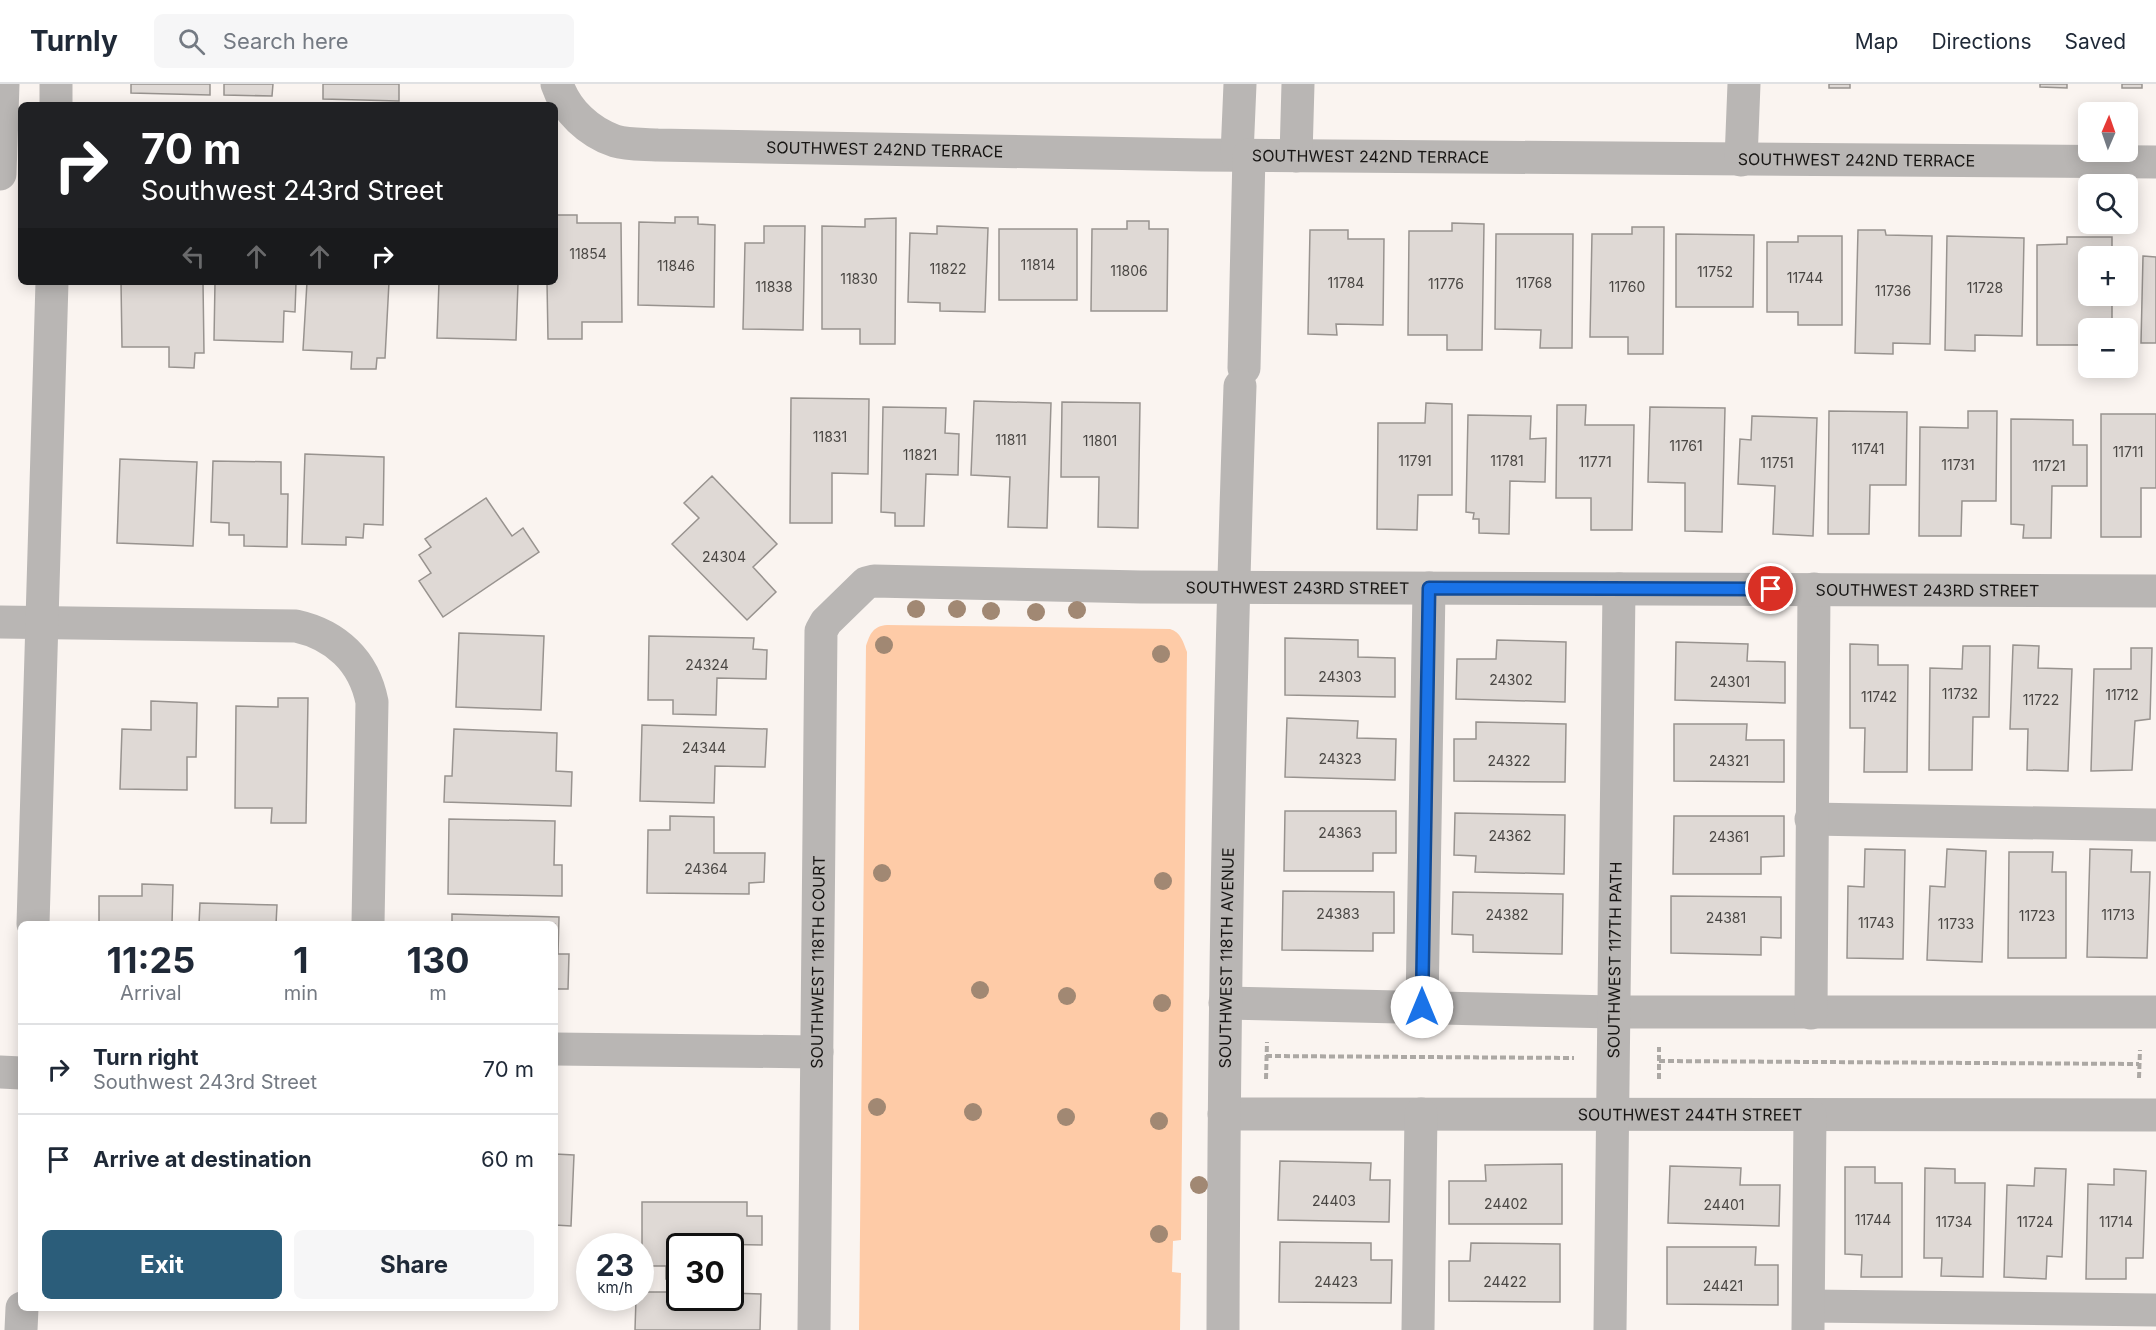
<!DOCTYPE html>
<meta charset="utf-8">
<style>
:root{--surface:#fff;--page:#f6f6f7;--text:#1f2937;--muted:#747a83;--line:#e0e1e3;--accent:#2b5d7a}
body{margin:0;font-family:Inter,sans-serif;background:var(--page);color:var(--text);height:100vh;display:flex;flex-direction:column;font-size:22px;white-space:nowrap}
*{box-sizing:border-box;margin:0}
p{font-size:20px;color:var(--muted)}
.icon{flex:none;width:33px;height:33px;fill:none;stroke:currentColor;stroke-width:2;stroke-linecap:round;stroke-linejoin:round}
.map{position:relative;flex:1;overflow:hidden}
.drawer{position:absolute;left:18px;top:837px;width:540px;height:390px;display:flex;flex-direction:column;background:var(--surface);border-radius:9px;box-shadow:0 3px 15px #0003}
.drawer>*{flex:none}
.hud{position:absolute;left:18px;top:18px;width:540px;height:183px;border-radius:9px;box-shadow:0 3px 15px #0003;background:#202124;color:#fff;overflow:hidden}
.needle{width:39px;rotate:2deg}
.tools{position:absolute;left:2078px;top:18px;display:grid;gap:12px}
.tools a{display:grid;place-items:center;width:60px;height:60px;border-radius:9px;background:var(--surface);box-shadow:0 3px 15px #0003;font-size:30px}
.speed{position:absolute;left:576px;top:1149px;display:flex;gap:12px;font-size:30px;font-weight:700;text-align:center}
.speed>*{display:grid;place-content:center;width:78px;height:78px;border-radius:50%;background:var(--surface);box-shadow:0 3px 15px #0003;line-height:1}
.speed small{font-size:15px;font-weight:400}
.speed .limit{border:3px solid #111;border-radius:9px;background:#fff;color:#111}
.pin{position:absolute;display:grid;place-items:center;width:51px;height:51px;color:#fff;margin:-26px;border:3px solid #fff;border-radius:50%;box-shadow:0 2px 6px #0007}
.me{position:absolute;width:66px;margin:-33px;rotate:0deg;stroke-linejoin:round;filter:drop-shadow(0 0 4px #0008)}
.turn{display:flex;align-items:center;gap:21px;height:126px;padding:0 24px;font-size:27px}
.turn .icon{width:78px;height:78px;stroke-width:2.5}
.turn b{display:block;font-size:42px;line-height:51px}
.lanes{display:flex;align-items:center;height:57px;padding:0 24px;background:#0003;justify-content:center;gap:30px;direction:ltr}
.lanes .off{opacity:.35}
.eta{display:flex;justify-content:space-evenly;align-items:center;height:102px;text-align:center}
.eta b{font-size:36px;font-weight:700;line-height:42px}
.action{display:flex;gap:12px;margin-top:auto;padding:12px 24px}
.action a{flex:1;height:69px;border-radius:9px;background:var(--accent);color:#fff;font-size:24px;font-weight:700;line-height:69px;text-align:center}
.action a+a{background:var(--page);color:var(--text)}
ul{padding:0;list-style:none}
li{display:flex;align-items:center;gap:18px;height:90px;padding:0 24px;border-top:2px solid var(--line)}
li div{flex:1}
li b{display:block;font-size:22px}
li em{font-style:normal}
header{display:flex;align-items:center;gap:36px;box-sizing:border-box;height:84px;padding:0 30px;background:var(--surface);border-bottom:2px solid var(--line)}
header strong{font-size:28px}
nav{display:flex;gap:33px;margin-inline-start:auto;font-size:21px}
.search{width:420px;height:54px;background:var(--page);display:flex;align-items:center;gap:15px;box-sizing:border-box;padding:0 21px;border-radius:9px;color:var(--muted);font-size:22px}
.map>svg:first-child{display:block}
</style>
<header>
<strong>Turnly</strong>
<div class="search"><svg class="icon" aria-label="search" viewBox="0 0 24 24"><circle cx="10" cy="10" r="6"/><path d="M15 15l6 6"/></svg>Search here</div>
<nav><a>Map</a><a>Directions</a><a>Saved</a></nav>
</header>
<div class="map">
<svg width="2156" height="1246" viewBox="0 0 2156 1246">
<rect width="100%" height="100%" fill="#faf4f0"/>
<path fill="#fecba7" d="M887 541 1170 545C1181 548 1183 558 1187 568L1181 1156 1173 1157 1172 1188 1181 1189 1180 1246H859L866 562C870 550 873 542 887 541Z"/>
<path fill="#dfd9d5" stroke="#98938f" stroke-width="1.5" d="M131 0H210V11L131 9Z
M224 0H273L272 12 224 11Z
M323 0H399V17L323 15Z
M1829 0H1850V4H1829Z
M2040 0H2067V4L2040 3Z
M2122 0H2142V4H2122Z
M555 131H577V139H621L622 238H582V255H548L547 198H555Z
M675 133H698V140L715 141 714 223 638 221 639 138 675 139Z
M896 134 895 260H860V245H822V142L865 143V135Z
M1127 137H1149V145H1168L1167 227H1091L1092 145H1127Z
M1452 139 1484 140 1482 266H1447V251H1408L1409 147H1452Z
M764 142H805L803 246 743 245 745 159H764Z
M937 142 988 144 985 228 940 227V219L908 218 910 149 937 150Z
M1632 143H1664L1663 270H1628V253H1590L1592 150H1632Z
M999 145H1077V216H999Z
M1310 146H1348V155H1384L1383 241 1336 240 1337 251 1308 250Z
M1858 146H1885L1886 151 1932 152 1930 260 1893 259V270L1855 269Z
M1496 150H1573L1572 264H1540L1541 246 1495 245Z
M1676 150 1754 151 1753 223H1676Z
M1798 152H1842V241H1798V228H1767V158H1798Z
M1947 152 2024 154 2022 252 1975 251V267L1945 266Z
M2067 153H2112V172H2088V212H2112V244H2088V261H2037V161L2067 160Z
M2143 172 2156 173V259H2141Z
M121 198H203L204 269H195L194 284 169 283V263H122Z
M215 198H296L295 228 284 227 283 258 214 256Z
M307 198H389L385 274H377L376 285H351L352 268 303 266Z
M439 198 518 199 516 256 437 254Z
M791 314 869 315 868 390 832 389V439H790Z
M974 317 1051 319 1047 444 1008 443 1010 393 971 391Z
M1062 318 1140 319 1138 444 1098 443 1099 393H1061Z
M1426 319 1452 320V411H1418L1417 446 1377 445 1378 339H1425Z
M1557 321H1586L1585 341H1634L1632 446H1591V414H1556Z
M883 323 946 324 945 349 959 350 958 391 926 390 924 442H895V429L881 428Z
M1650 323 1725 324 1722 448 1685 447V399L1648 398Z
M1829 327 1907 328 1906 401H1870L1869 450H1828Z
M1968 327H1997L1996 417H1962L1961 452H1919L1920 343 1968 344Z
M2101 330H2156V404H2141V453H2101Z
M1468 331 1531 332 1530 355 1546 354 1545 398 1510 397 1509 450 1479 449V435H1473L1474 429 1466 428Z
M1752 332 1817 334 1813 452 1773 450 1775 402 1738 400 1740 355 1751 356Z
M2011 335 2073 336V361H2087V402H2052L2051 454H2023L2024 441 2011 440Z
M305 370 384 373 383 441 364 440 363 454 346 453V461L302 460Z
M120 375 197 378 193 462 117 459Z
M213 377 281 378V410H288L287 463 244 462V451H229V439L211 438Z
M712 392 777 460 753 483 776 508 747 536 672 460 699 434 684 419Z
M486 414 512 452 523 444 539 468 443 533 419 497 431 489 419 471 431 463 425 455Z
M459 549 544 552 541 626 456 623Z
M649 552 754 554 753 565 767 566 766 595 717 594 716 631 673 630V616H648Z
M1285 554 1358 556V573L1395 574V613L1285 611Z
M1497 556 1566 558 1565 618 1456 615 1457 575H1496Z
M1676 558 1748 560 1747 577 1785 578V619L1675 616Z
M1850 560 1878 561V581H1908L1907 688H1864L1865 644H1850Z
M2013 561 2039 562 2038 584 2072 585 2068 687 2027 686 2028 645H2010Z
M1963 562H1990L1989 633H1973L1972 686H1929L1930 584 1962 585Z
M2131 564H2152L2150 635 2135 637 2132 686 2091 687 2094 585H2131Z
M278 614H308L306 739H271L272 724H235L236 622 278 623Z
M151 617 197 619 196 673H187V706L120 705 122 645 151 646Z
M1287 634 1358 637 1357 654 1396 655 1395 696 1285 693Z
M1476 638 1566 640 1565 698 1454 697V655H1476Z
M1674 640H1747L1746 656H1784V698L1674 697Z
M642 641 767 645 765 683 715 682 714 719 640 717Z
M454 645 557 649 556 687 572 688 571 722 444 718 445 692H452Z
M1285 727H1396V769H1373V787H1284Z
M1455 729 1565 731 1564 790 1475 788 1476 772 1454 771Z
M670 732 714 733V769H765L764 798 749 799V810L647 809 648 746H670Z
M1674 732H1784V772L1761 773V790H1673Z
M449 735 555 737 554 781H562V812L448 810Z
M1865 765 1905 766 1903 875 1847 874 1848 802 1864 803Z
M1947 765 1986 767 1982 878 1927 876 1930 802 1945 803Z
M2090 765 2132 766 2131 788H2150L2147 874 2087 873Z
M2009 768H2053L2052 788H2066V874H2008Z
M142 800 173 801 172 840H99V812H142Z
M1283 807 1394 808V849H1373V867L1282 866Z
M1453 808 1563 810 1562 870 1473 868V851L1452 850Z
M1671 812 1781 813V854L1761 853V871L1671 869Z
M200 819 277 821 276 840H199Z
M452 830 559 833 558 870H569L568 905H555V840H452Z
M555 1070 574 1071 571 1142 555 1141Z
M1280 1077 1371 1079 1370 1096H1390L1389 1138 1278 1136Z
M1562 1080V1140H1449V1097H1486L1485 1081Z
M1670 1082 1741 1084 1740 1101H1780L1779 1142 1668 1139Z
M1845 1083H1875V1099H1902V1193H1861L1862 1171 1845 1170Z
M1925 1084 1955 1085V1099H1985L1983 1193 1941 1192 1942 1174H1924Z
M2035 1084 2066 1085 2062 1173 2047 1172 2046 1195 2004 1193 2007 1101 2034 1102Z
M2114 1085 2146 1087 2143 1174H2126V1195H2086L2088 1100 2114 1101Z
M642 1118H747V1132H762V1161L709 1160V1162H680V1195H666V1182H642Z
M1280 1158 1371 1159V1176H1392L1391 1219 1279 1218Z
M1471 1159 1560 1160V1218L1449 1217V1177H1470Z
M1667 1163H1756L1755 1181H1778V1221L1667 1220Z
M640 1208H680V1214H730V1209L761 1210 760 1246H635L636 1214H640Z"/>
<g fill="none" stroke-linecap="round" stroke-linejoin="round">
<path stroke="#aca8a4" stroke-width="4" stroke-dasharray="6 3" stroke-linecap="butt" d="M1266 972 1574 974
M1659 977 2139 980
M2139 994 2140 966
M1266 995 1267 958
M1659 995V963"/>
<g stroke="#b9b6b4" stroke-width="33">
<path id="s1" d="M557 0C566 27 589 48 615 57 628 61 644 60 657 61L1202 71 2156 78"/>
<path d="M56 21V0"/>
<path d="M1237 71 1240 0"/>
<path d="M1296 72 1298 0"/>
<path d="M1741 76 1744 0"/>
<path d="M0 90 3 0"/>
<path d="M1244 284 1249 71"/>
<path d="M0 538 296 542C336 551 364 577 372 618L368 840"/>
<path d="M1811 735 2156 741"/>
<path d="M33 840 52 198"/>
<path d="M1225 919 1614 928H2156"/>
<path d="M1422 923 1429 504"/>
<path d="M1811 929 1814 505"/>
<path d="M555 965 817 968"/>
<path d="M0 988 21 989"/>
<path id="s2" d="M1224 1030 2156 1031"/>
<path d="M1809 1222 2156 1226"/>
<path d="M21 1246 22 1224"/>
<path id="s3" d="M814 1246 821 547 826 538 866 499 874 497 1141 503 2156 507"/>
<path id="s4" d="M1223 1246C1224 931 1229 616 1240 302"/>
<path d="M1418 1246 1421 1030"/>
<path id="s5" d="M1610 1246 1619 505"/>
<path d="M1808 1246 1810 1031"/>
</g>
</g>
<g fill="#a18873">
<circle cx="916" cy="525" r="9"/>
<circle cx="957" cy="525" r="9"/>
<circle cx="1077" cy="526" r="9"/>
<circle cx="991" cy="527" r="9"/>
<circle cx="1036" cy="528" r="9"/>
<circle cx="884" cy="561" r="9"/>
<circle cx="1161" cy="570" r="9"/>
<circle cx="882" cy="789" r="9"/>
<circle cx="1163" cy="797" r="9"/>
<circle cx="980" cy="906" r="9"/>
<circle cx="1067" cy="912" r="9"/>
<circle cx="1162" cy="919" r="9"/>
<circle cx="877" cy="1023" r="9"/>
<circle cx="973" cy="1028" r="9"/>
<circle cx="1066" cy="1033" r="9"/>
<circle cx="1159" cy="1037" r="9"/>
<circle cx="1199" cy="1101" r="9"/>
<circle cx="1159" cy="1150" r="9"/>
</g>
<g fill="none" stroke-linecap="round" stroke-linejoin="round">
<defs>
<path id="route" d="M1422 923 1429 504 1771 505"/>
</defs>
<use href="#route" stroke="#114b97" stroke-width="15"/>
<use href="#route" stroke="#1a73e8" stroke-width="10"/>
</g>
<g text-anchor="middle" dominant-baseline="central" stroke-width="5" stroke-linejoin="round" paint-order="stroke">
<g font-size="14" fill="#4a4744">
<text x="588" y="169">11854</text>
<text x="1038" y="180">11814</text>
<text x="676" y="181">11846</text>
<text x="948" y="184">11822</text>
<text x="1129" y="186">11806</text>
<text x="1715" y="187">11752</text>
<text x="1805" y="193">11744</text>
<text x="859" y="194">11830</text>
<text x="1346" y="198">11784</text>
<text x="1534" y="198">11768</text>
<text x="1446" y="199">11776</text>
<text x="774" y="202">11838</text>
<text x="1627" y="202">11760</text>
<text x="1985" y="203">11728</text>
<text x="1893" y="206">11736</text>
<text x="830" y="352">11831</text>
<text x="1011" y="355">11811</text>
<text x="1100" y="356">11801</text>
<text x="1686" y="361">11761</text>
<text x="1868" y="364">11741</text>
<text x="2128" y="367">11711</text>
<text x="920" y="370">11821</text>
<text x="1415" y="376">11791</text>
<text x="1507" y="376">11781</text>
<text x="1595" y="377">11771</text>
<text x="1777" y="378">11751</text>
<text x="1958" y="380">11731</text>
<text x="2049" y="381">11721</text>
<text x="724" y="472">24304</text>
<text x="707" y="580">24324</text>
<text x="1340" y="592">24303</text>
<text x="1511" y="595">24302</text>
<text x="1730" y="597">24301</text>
<text x="1960" y="609">11732</text>
<text x="2122" y="610">11712</text>
<text x="1879" y="612">11742</text>
<text x="2041" y="615">11722</text>
<text x="704" y="663">24344</text>
<text x="1340" y="674">24323</text>
<text x="1509" y="676">24322</text>
<text x="1729" y="676">24321</text>
<text x="1340" y="748">24363</text>
<text x="1510" y="751">24362</text>
<text x="1729" y="752">24361</text>
<text x="706" y="784">24364</text>
<text x="1338" y="829">24383</text>
<text x="1507" y="830">24382</text>
<text x="2118" y="830">11713</text>
<text x="2037" y="831">11723</text>
<text x="1726" y="833">24381</text>
<text x="1876" y="838">11743</text>
<text x="1956" y="839">11733</text>
<text x="1334" y="1116">24403</text>
<text x="1506" y="1119">24402</text>
<text x="1724" y="1120">24401</text>
<text x="1873" y="1135">11744</text>
<text x="1954" y="1137">11734</text>
<text x="2035" y="1137">11724</text>
<text x="2116" y="1137">11714</text>
<text x="1336" y="1197">24423</text>
<text x="1505" y="1197">24422</text>
<text x="1723" y="1201">24421</text>
</g>
<g font-size="16" fill="#181614" stroke="#fff">
<text stroke="none"><textPath href="#s1" startOffset="354">SOUTHWEST 242ND TERRACE</textPath></text>
<text stroke="none"><textPath href="#s1" startOffset="840">SOUTHWEST 242ND TERRACE</textPath></text>
<text stroke="none"><textPath href="#s1" startOffset="1326">SOUTHWEST 242ND TERRACE</textPath></text>
<text stroke="none"><textPath href="#s3" startOffset="1197">SOUTHWEST 243RD STREET</textPath></text>
<text stroke="none"><textPath href="#s3" startOffset="1827">SOUTHWEST 243RD STREET</textPath></text>
<text stroke="none"><textPath href="#s4" startOffset="372">SOUTHWEST 118TH AVENUE</textPath></text>
<text stroke="none"><textPath href="#s5" startOffset="370">SOUTHWEST 117TH PATH</textPath></text>
<text stroke="none"><textPath href="#s3" startOffset="368">SOUTHWEST 118TH COURT</textPath></text>
<text stroke="none"><textPath href="#s2" startOffset="466">SOUTHWEST 244TH STREET</textPath></text>
</g>
</g>
</svg>
<div class="tools">
<a><svg class="needle" viewBox="-14 -14 28 28"><path d="M0-13l5 13h-10z" fill="#e53935"/><path d="M0 13l5-13h-10z" fill="#747a83"/></svg></a>
<a><svg class="icon" aria-label="search" viewBox="0 0 24 24"><circle cx="10" cy="10" r="6"/><path d="M15 15l6 6"/></svg></a>
<a>+</a>
<a>−</a>
</div>
<div class="speed"><div>23<small>km/h</small></div><div class="limit">30</div></div>
<div class="pin" style="left:1771px;top:505px;background:#d93025"><svg class="icon" aria-label="arrive" viewBox="0 0 24 24"><path d="M6 21V4h12l-3 4 3 4H6"/></svg></div>
<svg class="me" style="left:1422px;top:923px" viewBox="-20 -20 40 40"><circle r="19" fill="#fff"/><path d="M0-13L10 11 0 6-10 11z" fill="#1a73e8"/></svg>
<div class="hud">
<div class="turn"><svg class="icon" aria-label="right" viewBox="0 0 24 24"><path d="M7 20v-9h11M14 6l5 5-5 5"/></svg><div><b>70 m</b>Southwest 243rd Street</div></div>
<div class="lanes"><svg class="icon off" aria-label="left" viewBox="0 0 24 24"><path d="M17 20v-9H6M10 6l-5 5 5 5"/></svg><svg class="icon off" aria-label="ahead" viewBox="0 0 24 24"><path d="M12 20V5M6 11l6-6 6 6"/></svg><svg class="icon off" aria-label="ahead" viewBox="0 0 24 24"><path d="M12 20V5M6 11l6-6 6 6"/></svg><svg class="icon" aria-label="right" viewBox="0 0 24 24"><path d="M7 20v-9h11M14 6l5 5-5 5"/></svg></div>
</div>
<section class="drawer">
<div class="eta">
<div><b>11:25</b><p>Arrival</p></div>
<div><b>1</b><p>min</p></div>
<div><b>130</b><p>m</p></div>
</div>
<ul>
<li><svg class="icon" aria-label="right" viewBox="0 0 24 24"><path d="M7 20v-9h11M14 6l5 5-5 5"/></svg><div><b>Turn right</b><p>Southwest 243rd Street</p></div><em>70 m</em></li>
<li><svg class="icon" aria-label="arrive" viewBox="0 0 24 24"><path d="M6 21V4h12l-3 4 3 4H6"/></svg><div><b>Arrive at destination</b></div><em>60 m</em></li>
</ul>
<div class="action"><a>Exit</a><a>Share</a></div>
</section>
</div>
